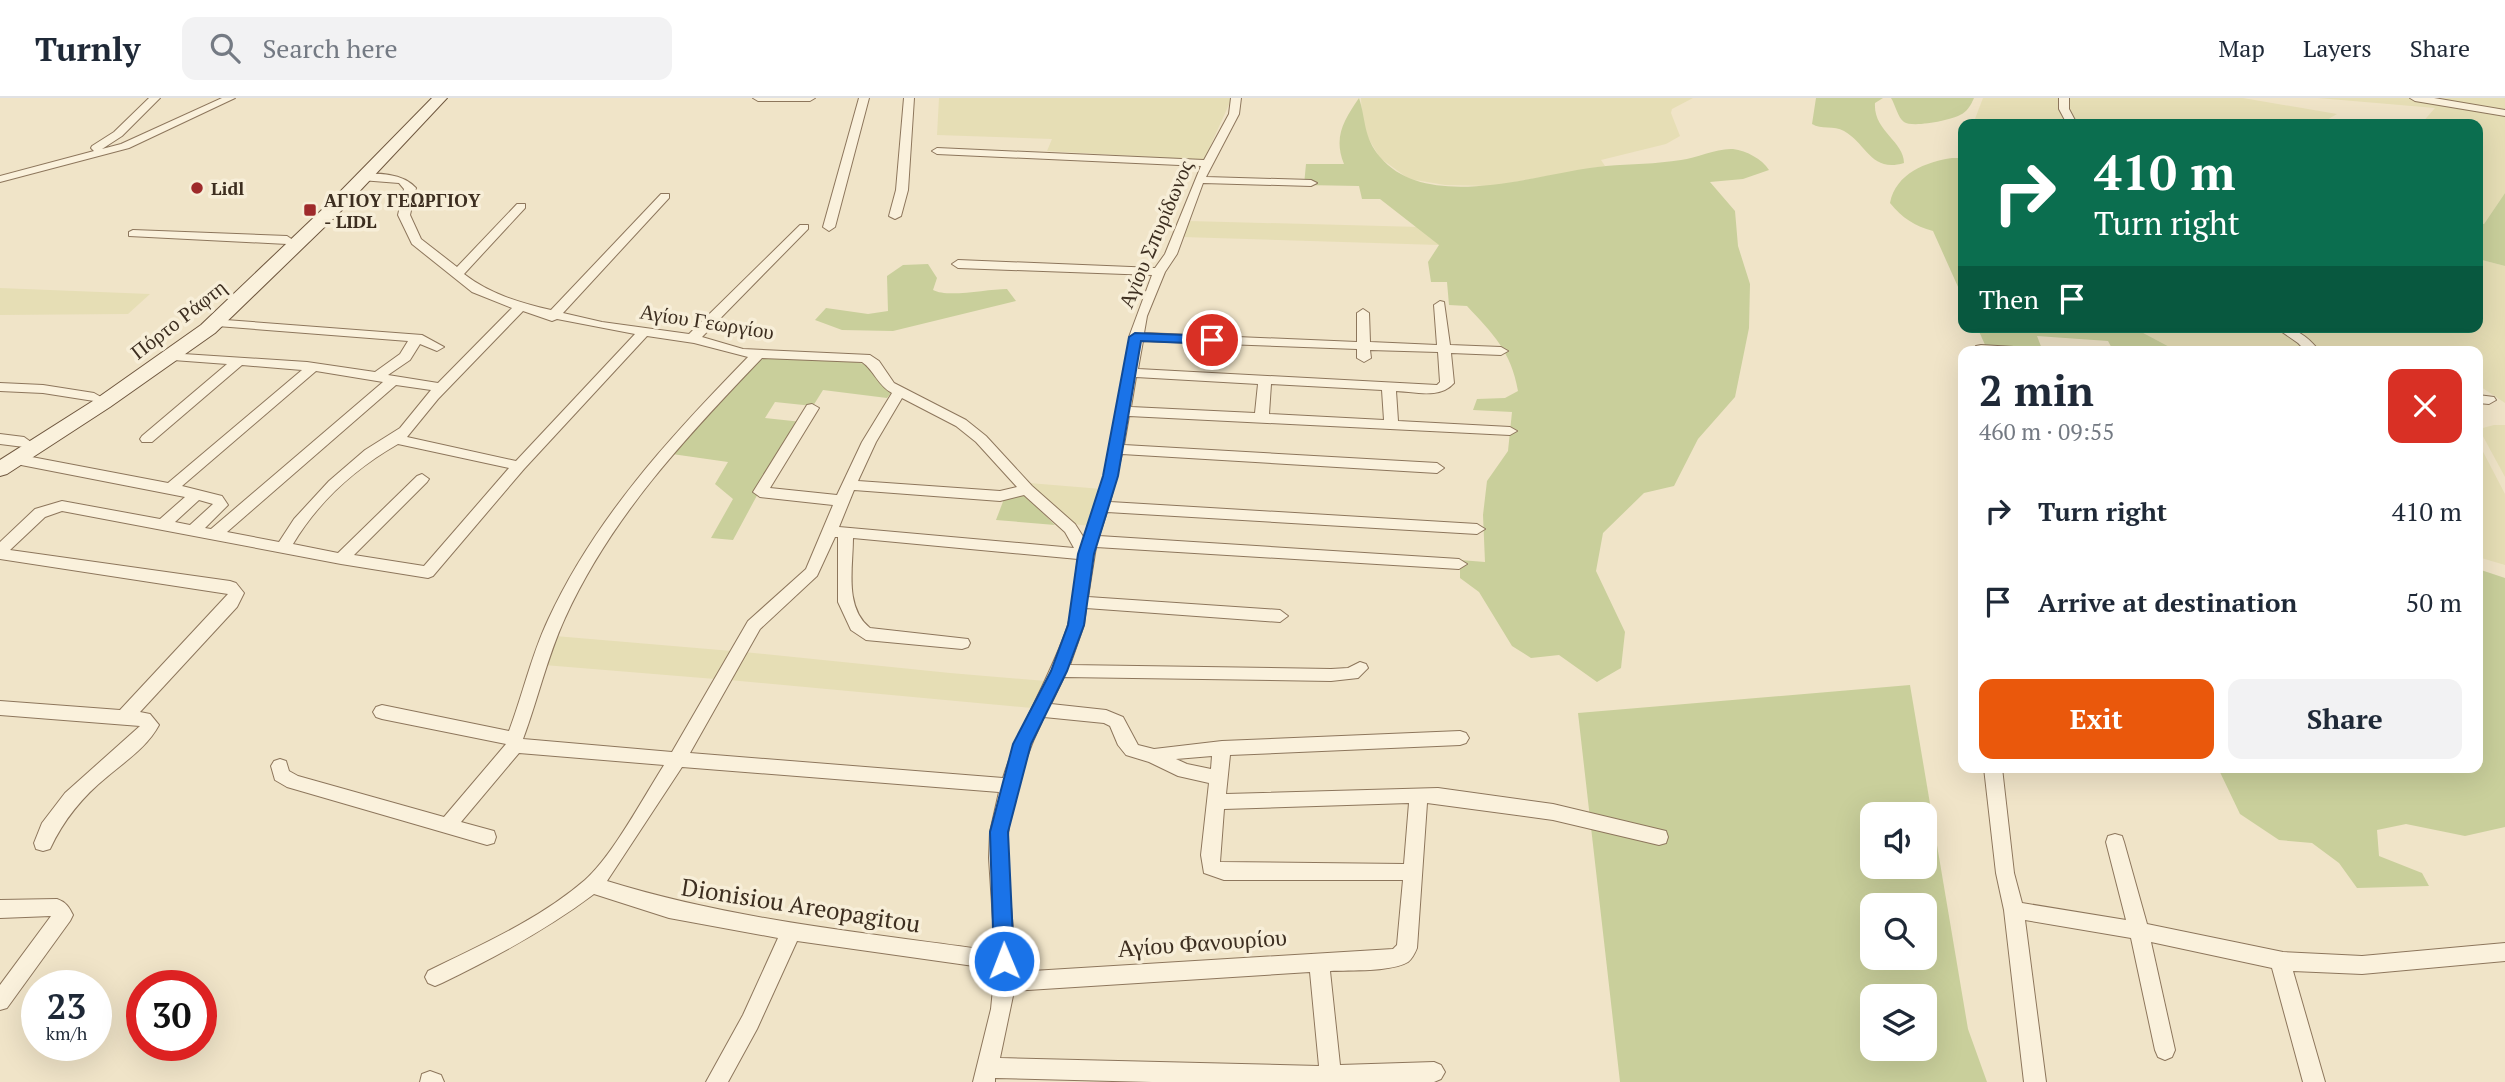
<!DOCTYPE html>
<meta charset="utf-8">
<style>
:root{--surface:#fff;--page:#f2f2f3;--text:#1f2937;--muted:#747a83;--line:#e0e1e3;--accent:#ea580c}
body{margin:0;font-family:"PT Serif",serif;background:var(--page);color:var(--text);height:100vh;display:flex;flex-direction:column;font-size:26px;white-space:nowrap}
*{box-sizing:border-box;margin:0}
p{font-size:23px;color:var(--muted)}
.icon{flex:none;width:38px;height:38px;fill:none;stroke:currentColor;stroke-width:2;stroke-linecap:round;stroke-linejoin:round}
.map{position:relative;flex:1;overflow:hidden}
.panel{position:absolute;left:1958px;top:248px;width:525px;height:427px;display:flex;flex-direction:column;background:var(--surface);border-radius:14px;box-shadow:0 7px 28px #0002}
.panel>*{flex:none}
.guide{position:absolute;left:1958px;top:21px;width:525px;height:214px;border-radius:14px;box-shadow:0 7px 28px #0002;background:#0b6e4f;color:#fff;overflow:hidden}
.tools{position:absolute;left:1860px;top:704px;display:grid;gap:14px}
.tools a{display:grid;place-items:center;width:77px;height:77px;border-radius:14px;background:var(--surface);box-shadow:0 7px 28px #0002;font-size:35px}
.speed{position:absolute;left:21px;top:872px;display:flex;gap:14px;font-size:35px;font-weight:700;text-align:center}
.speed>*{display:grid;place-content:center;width:91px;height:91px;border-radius:50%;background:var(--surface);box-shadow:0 7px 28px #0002;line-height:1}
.speed small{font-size:18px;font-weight:400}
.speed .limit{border:10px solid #d22;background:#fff;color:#111}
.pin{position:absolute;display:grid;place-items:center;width:60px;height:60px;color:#fff;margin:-30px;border:4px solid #fff;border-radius:50%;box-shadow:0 2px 7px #0007}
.me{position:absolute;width:77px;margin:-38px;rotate:359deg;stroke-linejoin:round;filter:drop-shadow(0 0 5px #0008)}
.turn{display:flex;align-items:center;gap:24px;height:147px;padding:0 21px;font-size:32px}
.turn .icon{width:91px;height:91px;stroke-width:2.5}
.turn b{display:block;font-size:49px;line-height:60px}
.then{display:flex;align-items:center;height:66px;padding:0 21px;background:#0003;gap:14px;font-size:26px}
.round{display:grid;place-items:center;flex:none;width:74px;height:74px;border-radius:14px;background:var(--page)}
.head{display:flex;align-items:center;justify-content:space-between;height:119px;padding:0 21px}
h1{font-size:42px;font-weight:700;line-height:52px}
.cta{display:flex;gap:14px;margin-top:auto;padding:14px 21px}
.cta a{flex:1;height:80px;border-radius:14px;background:var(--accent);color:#fff;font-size:28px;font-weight:700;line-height:80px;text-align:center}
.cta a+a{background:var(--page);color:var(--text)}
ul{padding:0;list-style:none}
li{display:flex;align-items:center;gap:21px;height:91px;padding:0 21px}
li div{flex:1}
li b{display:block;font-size:26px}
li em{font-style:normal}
header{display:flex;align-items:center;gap:42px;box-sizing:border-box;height:98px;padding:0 35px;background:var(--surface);border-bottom:2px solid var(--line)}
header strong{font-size:33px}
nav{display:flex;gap:38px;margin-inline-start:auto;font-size:24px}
.search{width:490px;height:63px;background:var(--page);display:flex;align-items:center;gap:18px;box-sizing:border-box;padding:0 24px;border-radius:14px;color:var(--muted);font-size:26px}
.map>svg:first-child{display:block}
</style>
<header>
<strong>Turnly</strong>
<div class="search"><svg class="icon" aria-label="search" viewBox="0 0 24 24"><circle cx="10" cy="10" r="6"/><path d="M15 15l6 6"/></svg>Search here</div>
<nav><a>Map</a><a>Layers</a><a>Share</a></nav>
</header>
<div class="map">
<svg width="2505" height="984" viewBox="0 0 2505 984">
<rect width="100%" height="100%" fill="#f0e4c8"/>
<path fill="#e6deb5" d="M939 0H1231V2L1204 62 1047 53 1052 41 937 37Z
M1361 0H1693L1672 11 1671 15 1680 38 1666 46 1601 62 1605 68 1492 88 1445 87 1409 81 1380 60 1367 38 1362 22Z
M1983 0H2243L2337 16 2320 26H2112L2088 23 2089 26H1973Z
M2318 0H2505V95L2484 126 2478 125V26H2421L2435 10Z
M1189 123 1420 129 1439 147 1182 139Z
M2478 161 2505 168V305L2478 287V254H2322L2301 235 2291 229H2478Z
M0 190 150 196 128 216 0 217Z
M2132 229H2276L2299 241 2310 254H2179Z
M2494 327H2505V379L2479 331Z
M2478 344 2505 396V467L2478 459Z
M1029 385 1102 391 1090 428 1073 426Z
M555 538 732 553 715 581 544 567Z
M744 554 950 575 1046 583 1032 610 729 582Z"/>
<path fill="#c9cf9b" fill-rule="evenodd" d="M1359 0C1366 21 1363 39 1380 59 1429 117 1544 73 1606 68 1631 66 1656 66 1681 62 1697 60 1717 50 1733 51 1747 53 1762 61 1769 72L1743 81 1710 84 1735 113 1738 148 1750 186 1749 230 1735 299 1698 341 1674 388 1644 395 1603 435 1596 473 1625 534 1621 570 1597 584 1559 557 1531 560 1512 548 1479 494 1460 480V462L1485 464 1483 417 1487 383 1508 353 1512 314 1473 312 1477 301 1505 300 1518 293C1511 253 1493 236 1467 208L1449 207 1447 184H1431L1428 164 1439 147 1380 101H1362L1359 88 1304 87 1306 66H1344C1333 39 1344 22 1359 0Z
M1816 0H1883L1875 5C1873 33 1904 43 1904 65 1871 75 1867 46 1844 33 1834 27 1821 32 1812 26Z
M1891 0H1974C1971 7 1967 14 1960 17 1951 22 1913 30 1904 24 1898 20 1895 6 1891 0Z
M1952 60H1963V200L1933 133C1915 128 1902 120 1890 105 1896 75 1926 64 1952 60Z
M2505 95V168L2478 161V125L2484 126Z
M928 166 937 180 933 192C948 200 987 191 1007 191L1016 203 893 233 842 232 815 222 826 210 868 216 888 213 887 178 903 167Z
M1977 229H2132L2179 254H2114L2108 243 2037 238 2042 251 1986 249Z
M761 260 850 263 865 266 891 295 887 300 823 292 813 308 775 304 765 320 802 324 775 364 733 442 711 440 733 401 715 386 728 364 672 356 692 331Z
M1024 397 1055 427 996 422 1004 401Z
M2478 471 2505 480V729L2465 738 2406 726 2377 732 2379 758 2422 775 2429 788 2357 790 2339 765 2312 745 2279 742 2240 716 2218 670H2478Z
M1910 587 1968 931 1987 984H1620L1578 615ZM1872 716H1925V768H1872ZM1872 807H1925V859H1872ZM1872 898H1925V950H1872Z"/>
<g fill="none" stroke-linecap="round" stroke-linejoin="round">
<defs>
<path id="minor" d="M149 0H160L122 38 102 51 121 46 222 0H235L129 50 0 84V78L94 53 91 50 92 48 114 34Z
M753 0H815L810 3H758Z
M859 0H869L835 129 829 133 823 129Z
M904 0H914L908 92 901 118 895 121 889 118 896 92Z
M1231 0H1241L1239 16 1206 79 1311 82 1317 85 1311 88 1203 85 1177 156 1165 174 1147 218 1144 235 1357 244V215L1363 211 1369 215 1370 244 1437 247 1434 207 1440 203 1444 204 1450 247 1501 249 1508 253 1501 257 1451 255 1454 285C1440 301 1416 294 1396 293L1398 323 1510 329 1517 333 1510 337 1129 318 1124 347 1437 365 1444 370 1437 375 1122 356 1110 404 1477 426 1485 431 1477 436 1107 414 1099 438 1459 461 1467 466 1459 471 1096 449 1088 499 1280 512 1288 518 1280 524 1086 510 1084 527 1070 567 1331 571 1348 570 1360 564 1366 566 1368 570 1358 580 1331 583 1064 579 1051 606 1106 612 1123 619 1138 647 1154 651 1222 643 1460 633 1466 635 1469 640 1466 645 1460 647 1230 657 1226 696 1438 690 1553 706 1666 733 1668 739 1666 745 1659 747 1553 722 1427 705 1417 850C1415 855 1412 861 1408 864 1392 874 1350 872 1330 873L1340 967 1434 964 1441 967 1445 974 1441 981 1434 984H1152L995 980V984H973L991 911 995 871 797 843 757 931 728 984H706L743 917 778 840 669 820 594 796C546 832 496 859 442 885L435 888 428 885 425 879 428 873C481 847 540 821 585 782 613 757 643 700 664 667L519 655 461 724 494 733 496 739 494 745 487 747 287 689 275 682 271 668 274 663 280 661 286 663 289 673 298 678 444 719 506 646 382 621 376 619 373 614 376 609 382 607 509 633C523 596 531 558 548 522 595 420 670 339 748 259L694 245 647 238 524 371 433 478 428 480 341 466 62 413 45 419 10 452 230 483 236 485 244 495 237 509 140 614 150 616 159 627C147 649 127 662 108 678 82 699 64 721 50 751L43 753 36 751 34 745 42 725 65 695 140 628 0 617V603L120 612 228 496 0 461V444L35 411 62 403 160 421 185 399 16 366 11 364 9 361 11 358 16 356 168 385 302 272 242 267 152 344H142L140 341 142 338 227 266 173 262 168 261V255L307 264 375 274 400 256 408 243 217 228 211 224 212 221 422 237 444 249 437 253 420 246 410 262 388 277 438 285 512 210 472 194 412 146 398 117 404 91 399 85 361 82 357 81V77C376 74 403 75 416 90L410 117 421 141 457 169 517 106H525V110L464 176C490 196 520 205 551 212L661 96H669V100L563 215 602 224 689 236 800 127H808V131L702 239 743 251 870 257 879 263 894 285 966 322 986 338 1032 388 1075 426 1084 440 1104 378 1130 241 1129 239 1152 177 958 170 952 166 958 162 1155 170 1165 156 1201 68 937 56 932 53 937 50 1204 62 1229 16ZM523 213 552 223 557 221 635 236 516 363 407 339 438 301ZM1143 243 1357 251V260L1364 264 1371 260 1370 252 1438 254 1440 284 1437 287 1138 271ZM762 260 862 264C874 272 878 288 892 295L862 344 837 397 770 390 819 310 812 306 807 307 753 394 760 399 833 407 806 471 748 523 672 654 523 641C538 601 547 559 565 520 611 419 686 339 762 260ZM316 273 383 284 211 431 205 430 228 407 222 398 182 388ZM1136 279 1258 286 1255 315 1131 309ZM1271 286 1382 292 1384 322 1269 316ZM396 287 431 292 400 330 365 352 329 383 294 421 279 444 227 434ZM902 300 956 328 976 344 1017 389 1000 393 858 383 876 344ZM398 346 509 370 424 468 354 457 427 384 429 381 422 376 417 378 338 455 293 446C318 404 356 370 398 346ZM854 392 1000 403 1024 397 1065 434 1074 450 839 429ZM199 402 213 406 190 427 175 424ZM835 439H838V504L851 532 866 542 962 551 968 549 970 545 968 541 870 530C844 509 853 470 853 440L1078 461C1074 483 1074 509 1067 530 1049 582 1019 628 1003 680L690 655 760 531 817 478ZM1044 619 1104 625 1110 628 1118 647 1126 657 1149 664 1178 678 1209 685 1201 757 1204 775 1224 782H1403L1397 847 1393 851 1015 874C1015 836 1009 798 1007 760 1006 713 1024 660 1044 619ZM1212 658 1211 671 1187 666 1176 661ZM682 669 999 694 990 734 989 760 995 853C865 835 733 822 607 783ZM1409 705 1404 766 1220 764 1224 711ZM1310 874 1319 968 1000 960 1014 893Z
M2059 0H2069V11L2077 26H2067L2059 11Z
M2410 0H2434L2505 12V18L2415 3Z
M133 132 287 138 293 142 287 146 129 138V134Z
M2275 229C2295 229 2308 238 2320 254H2307L2298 245Z
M1981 247 2030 250 2036 254H1976V248Z
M0 285 43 287 94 295 101 299 94 303 43 295 0 293Z
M2478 297 2494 299 2496 302 2489 306 2478 305Z
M0 336 24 339 31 344 24 349 0 346Z
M1984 670H2002L2014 775 2022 805 2126 822 2106 744 2108 738 2115 736 2122 738 2124 744 2147 826 2283 854 2362 858 2505 845V863L2362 876 2293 873 2325 984H2303L2272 870 2151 844 2175 952 2172 959 2165 962 2158 959 2155 952 2131 840 2025 822 2046 984H2024L2004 812 1996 775Z
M57 801C66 804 69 809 73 817L70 823 7 910 0 912V887L51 818 0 820V802Z
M430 973 441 977 444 984H420L422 976Z"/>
<path id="secondary" d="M432 0H447L340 114 215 235 110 309 7 376 0 378V362L96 301 201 227 328 106Z"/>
</defs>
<use href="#minor" stroke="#8d765c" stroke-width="2"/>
<use href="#secondary" stroke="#6f573f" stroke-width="2"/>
<use href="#minor" fill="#faf1dc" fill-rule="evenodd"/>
<use href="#secondary" fill="#faf1dc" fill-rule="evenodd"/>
</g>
<path fill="#1a73e8" stroke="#114b97" stroke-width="2" d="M1135 235 1212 238 1218 242 1212 246 1141 243 1118 378 1094 456 1084 527 1067 573 1031 646 1008 734 1014 863 1011 869 1004 872 997 869 994 863 990 734 1013 646 1051 573 1068 527 1078 456 1103 378 1129 239Z"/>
<g fill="#9e2a2b" stroke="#f7eed8" stroke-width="2.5">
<circle cx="197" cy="90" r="7"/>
<rect x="303" y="105" width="14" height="14" rx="3.5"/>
</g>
<g text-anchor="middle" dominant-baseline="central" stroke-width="7" stroke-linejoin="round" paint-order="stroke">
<g font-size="18" font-weight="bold" fill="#3d2e20" stroke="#f7eed8" text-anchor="start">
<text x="211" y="90">Lidl</text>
<text x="324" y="102">ΑΓΙΟΥ ΓΕΩΡΓΙΟΥ<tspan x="324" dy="21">- LIDL</tspan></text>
</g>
<g font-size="21" fill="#3d2e20" stroke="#f7eed8">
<text transform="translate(1155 136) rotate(-67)">Αγίου Σπυρίδωνος</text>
<text transform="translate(178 221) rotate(-38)">Πόρτο Ράφτη</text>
<text transform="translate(707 223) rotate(9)">Αγίου Γεωργίου</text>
</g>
<g font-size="24" fill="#3d2e20" stroke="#f7eed8">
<text transform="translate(801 807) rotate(9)">Dionisiou Areopagitou</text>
<text transform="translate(1202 844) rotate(-4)">Αγίου Φανουρίου</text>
</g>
</g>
</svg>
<div class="tools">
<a><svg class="icon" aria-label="sound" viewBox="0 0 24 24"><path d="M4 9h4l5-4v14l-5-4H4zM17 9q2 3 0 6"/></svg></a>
<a><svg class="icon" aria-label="search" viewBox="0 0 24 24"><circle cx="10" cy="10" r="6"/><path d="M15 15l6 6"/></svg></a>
<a><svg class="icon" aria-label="layers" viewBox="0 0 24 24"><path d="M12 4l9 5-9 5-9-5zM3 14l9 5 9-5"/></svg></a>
</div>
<div class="speed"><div>23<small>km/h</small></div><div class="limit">30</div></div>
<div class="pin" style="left:1212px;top:242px;background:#d93025"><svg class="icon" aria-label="arrive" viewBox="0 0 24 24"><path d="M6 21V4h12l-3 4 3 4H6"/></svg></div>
<svg class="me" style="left:1004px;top:863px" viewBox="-20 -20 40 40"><circle r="17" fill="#1a73e8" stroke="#fff" stroke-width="3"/><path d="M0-11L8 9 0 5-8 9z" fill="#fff"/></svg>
<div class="guide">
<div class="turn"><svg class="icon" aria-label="right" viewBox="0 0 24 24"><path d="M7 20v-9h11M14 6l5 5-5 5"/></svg><div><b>410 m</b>Turn right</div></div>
<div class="then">Then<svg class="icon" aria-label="arrive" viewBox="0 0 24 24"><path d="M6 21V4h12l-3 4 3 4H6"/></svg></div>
</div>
<section class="panel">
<div class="head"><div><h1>2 min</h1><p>460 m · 09:55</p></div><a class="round" style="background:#d93025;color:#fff"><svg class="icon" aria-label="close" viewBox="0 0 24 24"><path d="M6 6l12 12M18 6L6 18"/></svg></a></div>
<ul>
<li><svg class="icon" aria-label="right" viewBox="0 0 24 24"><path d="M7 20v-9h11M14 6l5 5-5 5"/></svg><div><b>Turn right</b></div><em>410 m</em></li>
<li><svg class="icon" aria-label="arrive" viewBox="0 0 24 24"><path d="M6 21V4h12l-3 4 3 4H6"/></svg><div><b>Arrive at destination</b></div><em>50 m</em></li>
</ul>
<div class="cta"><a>Exit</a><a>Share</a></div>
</section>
</div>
